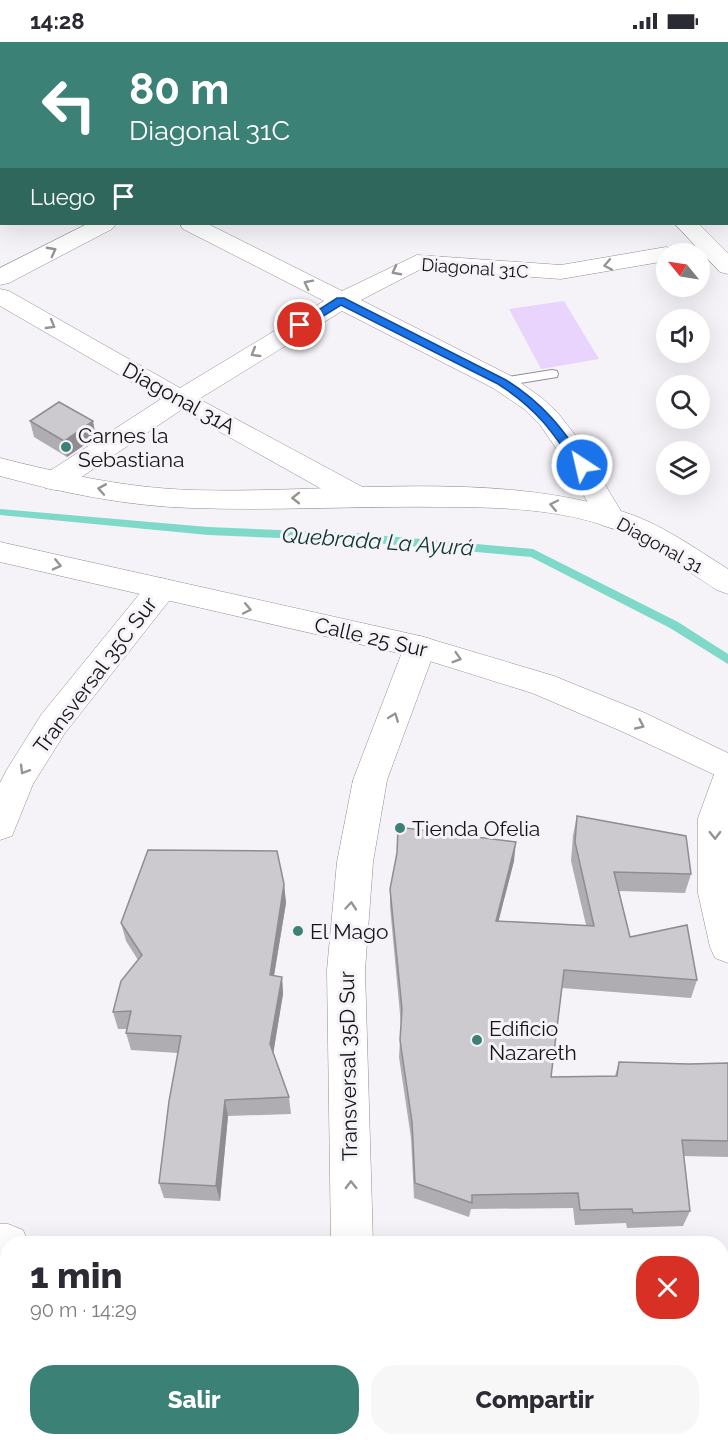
<!DOCTYPE html>
<html lang="es">
<meta charset="utf-8">
<style>
:root{--surface:#fff;--page:#f7f7f7;--text:#2b2b33;--muted:#7c7c81;--accent:#3c8175}
body{margin:0;font-family:Raleway,sans-serif;background:var(--page);color:var(--text);height:100vh;display:flex;flex-direction:column;font-size:22px;white-space:nowrap}
*{box-sizing:border-box;margin:0}
p{font-size:20px;color:var(--muted)}
.icon{flex:none;width:33px;height:33px;fill:none;stroke:currentColor;stroke-width:2;stroke-linecap:round;stroke-linejoin:round}
.map{position:relative;flex:1;overflow:hidden}
.side{position:absolute;left:0px;top:1194px;width:729px;height:210px;display:flex;flex-direction:column;background:var(--surface);border-radius:24px 24px 0 0;box-shadow:0 6px 24px #0002}
.side>*{flex:none}
.top-card{position:absolute;left:0px;top:0px;width:729px;height:183px;box-shadow:0 6px 24px #0002;background:#3c8175;color:#fff;overflow:hidden}
.needle{width:39px;rotate:300deg}
.tools{position:absolute;left:656px;top:201px;display:grid;gap:12px}
.tools a{display:grid;place-items:center;width:54px;height:54px;border-radius:50%;background:var(--surface);box-shadow:0 6px 24px #0002;font-size:30px}
.pin{position:absolute;display:grid;place-items:center;width:51px;height:51px;color:#fff;margin:-26px;border:3px solid #fff;border-radius:50%;box-shadow:0 2px 6px #0007}
.me{position:absolute;width:66px;margin:-33px;rotate:325deg;stroke-linejoin:round;filter:drop-shadow(0 0 4px #0008)}
.turn{display:flex;align-items:center;gap:21px;height:126px;padding:0 30px;font-size:27px}
.turn .icon{width:78px;height:78px;stroke-width:2.5}
.turn b{display:block;font-size:42px;line-height:51px}
.then{display:flex;align-items:center;height:57px;padding:0 30px;background:#0003;gap:12px;font-size:22px}
.round{display:grid;place-items:center;flex:none;width:63px;height:63px;border-radius:24px;background:var(--page)}
.overview{display:flex;align-items:center;justify-content:space-between;height:102px;padding:0 30px}
h1{font-size:36px;font-weight:800;line-height:45px}
.cta{display:flex;gap:12px;margin-top:auto;padding:12px 30px}
.cta a{flex:1;height:69px;border-radius:24px;background:var(--accent);color:#fff;font-size:24px;font-weight:800;line-height:69px;text-align:center}
.cta a+a{background:var(--page);color:var(--text)}
.status{display:flex;justify-content:space-between;align-items:center;height:42px;padding:0 30px;background:var(--surface);direction:ltr}
.status svg{height:16px;fill:currentColor}
.map>svg:first-child{display:block}
</style>
<div class="status"><b>14:28</b><svg viewBox="0 0 49 12"><path d="M0 12V9h3v3zM5 12V6h3v6zM10 12V3h3v9zM15 12V0h3v12zM26 1h20v11H26zM47 4h2v5h-2z"/></svg></div>
<div class="map">
<svg width="728" height="1404" viewBox="0 0 728 1404">
<rect width="100%" height="100%" fill="#f5f3f8"/>
<path fill="#e9d4fd" d="M564 259 599 317 541 327 509 267Z"/>
<g fill="none" stroke-linecap="round" stroke-linejoin="round">
<path fill="#7fd9c8" fill-rule="evenodd" d="M0 467 208 485 353 491 533 507 678 580 728 612V622L670 586 531 515 353 499 208 493 0 473Z"/>
<defs>
<path id="lane" d="M552 328 557 329 558 332 557 335 502 344 495 340 502 336Z"/>
<path id="street" d="M104 0H126L127 2H105Z
M236 0H257L235 2Z
M428 0H448L449 2H429Z
M478 0H512L513 2H477Z
M0 77H2V89H0Z
M0 111H2L0 125Z
M87 182H116L112 187 9 241 0 243V226Z
M180 182H208L342 249 417 213 561 223 666 205 674 207 677 212H666V219L561 237 421 227 361 258 511 334 542 356 558 371 576 394 625 476 621 483 611 486 601 483 556 406 540 383 524 367 493 346 342 269 199 357 370 449 374 456 370 463 360 465 350 463 181 368 65 446 55 448 45 446 41 439 45 432 161 357 0 264V247L9 249 180 346 324 259 183 187Z
M675 182H699L728 211V232L720 230Z
M161 536 172 539 176 547 172 555 65 691 33 742 12 794 0 798V741L6 729 41 673 150 539Z
M420 594 431 597 436 605 387 738 373 820 365 928 373 1202H331L327 928 337 820 353 738 404 605 409 597Z
M728 723V921L715 916 710 905 698 851V776L716 727Z
M0 1182H8L23 1188 29 1202H8V1224H0Z
M722 1230H728V1274H722Z
M343 1396H389V1404H343Z"/>
<path id="secondary" d="M0 416C63 432 127 446 192 448 328 452 491 427 621 469 660 481 693 505 728 527V552L717 548C681 525 645 497 603 483 551 466 492 465 437 465 355 464 274 469 192 466 127 464 63 451 0 434Z
M0 500 420 594 554 634 645 671 728 711V739L621 689 532 651 420 616 0 520Z"/>
</defs>
<use href="#lane" stroke="#918e93" stroke-width="2"/>
<use href="#street" stroke="#918e93" stroke-width="1"/>
<use href="#secondary" stroke="#918e93" stroke-width="1"/>
<use href="#lane" fill="#fff" fill-rule="evenodd"/>
<use href="#street" fill="#fff" fill-rule="evenodd"/>
<use href="#secondary" fill="#fff" fill-rule="evenodd"/>
</g>
<path fill="#afadb2" d="M30 379 96 395 67 415 34 395Z
M577 774 691 832 685 851 619 849 630 895 697 938 691 956 562 946 551 1035 615 1034 619 1020 689 1022 728 1021V1115L684 1114 690 1169 683 1184 627 1186 626 1181 575 1183 573 1166 471 1167 469 1175 414 1156 411 1096 399 1015 401 983 390 865V847L514 819 498 879 586 883 571 819 573 793Z
M284 842 286 861 274 934 282 935 283 952 273 1011 289 1055 291 1072 228 1074 220 1159 164 1156 159 1141 178 1011 131 1008 126 991 127 987H118L113 970 138 918 126 899 121 881Z"/>
<path fill="#8f8d91" d="M93 379 96 395 67 415 64 399Z
M516 800 514 819 494 897 496 879Z
M284 842 286 861 271 951 270 933Z
M282 935 283 952 272 1019 270 1002Z
M225 1058 228 1074 220 1159 216 1144Z"/>
<path fill="#ccc9cf" stroke="#8f8d91" stroke-width="1.5" d="M59 360 93 379 64 399 30 379Z
M577 774 686 794 691 832 614 830 630 895 687 883 697 938 564 928 551 1035 617 1034 619 1020 689 1022 728 1021V1099L682 1098 690 1169 633 1171 632 1167 580 1168 578 1151 472 1153V1161L415 1141 412 1080 400 998 402 967 390 847 397 811 398 785 516 800 496 879 594 884 575 800Z
M148 808 277 809 284 842 270 933 282 935 270 1002 289 1055 225 1058 216 1144 159 1141 169 1059 181 994 126 991 131 969 113 970 121 939 142 913 121 881Z"/>
<defs><path id="oneway-chevron" d="M-2-3.5L2.5 0L-2 3.5" fill="none" stroke-width="1.6" stroke-linecap="round" stroke-linejoin="round" transform="scale(1.5)"/></defs>
<g stroke="#969596">
<use href="#oneway-chevron" transform="translate(52 209) rotate(-28)"/>
<use href="#oneway-chevron" transform="translate(608 223) rotate(169)"/>
<use href="#oneway-chevron" transform="translate(396 229) rotate(152)"/>
<use href="#oneway-chevron" transform="translate(308 242) rotate(-153)"/>
<use href="#oneway-chevron" transform="translate(51 283) rotate(30)"/>
<use href="#oneway-chevron" transform="translate(255 311) rotate(149)"/>
<use href="#oneway-chevron" transform="translate(102 447) rotate(-170)"/>
<use href="#oneway-chevron" transform="translate(296 456) rotate(180)"/>
<use href="#oneway-chevron" transform="translate(554 463) rotate(-168)"/>
<use href="#oneway-chevron" transform="translate(57 523) rotate(13)"/>
<use href="#oneway-chevron" transform="translate(247 567) rotate(12)"/>
<use href="#oneway-chevron" transform="translate(457 616) rotate(17)"/>
<use href="#oneway-chevron" transform="translate(394 675) rotate(-69)"/>
<use href="#oneway-chevron" transform="translate(640 683) rotate(25)"/>
<use href="#oneway-chevron" transform="translate(24 728) rotate(121)"/>
<use href="#oneway-chevron" transform="translate(715 793) rotate(89)"/>
<use href="#oneway-chevron" transform="translate(351 864) rotate(-85)"/>
<use href="#oneway-chevron" transform="translate(351 1143) rotate(-91)"/>
</g>
<path fill="#1a73e8" stroke="#114b97" stroke-width="1.5" d="M337 256H344L506 338C543 361 563 387 587 423L586 426H577C552 389 537 367 498 342L341 263 304 286 295 283Z"/>
<g fill="#3c8175" stroke="#f5f3f8" stroke-width="2">
<circle cx="66" cy="405" r="6"/>
<circle cx="400" cy="786" r="6"/>
<circle cx="298" cy="889" r="6"/>
<circle cx="477" cy="998" r="6"/>
</g>
<g text-anchor="middle" dominant-baseline="central" stroke-width="6" stroke-linejoin="round" paint-order="stroke">
<g font-size="18" fill="#151416" stroke="#f5f3f8">
<text transform="translate(475 226) rotate(4)">Diagonal 31C</text>
<text transform="translate(660 503) rotate(29)">Diagonal 31</text>
</g>
<g font-size="21" fill="#151416" stroke="#f5f3f8">
<text transform="translate(179 356) rotate(29)">Diagonal 31A</text>
<text transform="translate(371 595) rotate(13)">Calle 25 Sur</text>
<text transform="translate(95 633) rotate(-53)">Transversal 35C Sur</text>
<text transform="translate(348 1024) rotate(-91)">Transversal 35D Sur</text>
</g>
<g font-size="21" fill="#151416" stroke="#f5f3f8" text-anchor="start">
<text x="78" y="393">Carnes la<tspan x="78" dy="24">Sebastiana</tspan></text>
<text x="412" y="786">Tienda Ofelia</text>
<text x="310" y="889">El Mago</text>
<text x="489" y="986">Edificio<tspan x="489" dy="24">Nazareth</tspan></text>
</g>
<g font-size="22" font-style="italic" fill="#0b3630" stroke="#f5f3f8">
<text transform="translate(378 499) rotate(4)">Quebrada La Ayurá</text>
</g>
</g>
</svg>
<div class="tools">
<a><svg class="needle" viewBox="-14 -14 28 28"><path d="M0-13l5 13h-10z" fill="#e53935"/><path d="M0 13l5-13h-10z" fill="#7c7c81"/></svg></a>
<a><svg class="icon" aria-label="sound" viewBox="0 0 24 24"><path d="M4 9h4l5-4v14l-5-4H4zM17 9q2 3 0 6"/></svg></a>
<a><svg class="icon" aria-label="search" viewBox="0 0 24 24"><circle cx="10" cy="10" r="6"/><path d="M15 15l6 6"/></svg></a>
<a><svg class="icon" aria-label="layers" viewBox="0 0 24 24"><path d="M12 4l9 5-9 5-9-5zM3 14l9 5 9-5"/></svg></a>
</div>
<div class="pin" style="left:300px;top:283px;background:#d93025"><svg class="icon" aria-label="arrive" viewBox="0 0 24 24"><path d="M6 21V4h12l-3 4 3 4H6"/></svg></div>
<svg class="me" style="left:582px;top:423px" viewBox="-20 -20 40 40"><circle r="17" fill="#1a73e8" stroke="#fff" stroke-width="3"/><path d="M0-11L8 9 0 5-8 9z" fill="#fff"/></svg>
<div class="top-card">
<div class="turn"><svg class="icon" aria-label="left" viewBox="0 0 24 24"><path d="M17 20v-9H6M10 6l-5 5 5 5"/></svg><div><b>80 m</b>Diagonal 31C</div></div>
<div class="then">Luego<svg class="icon" aria-label="arrive" viewBox="0 0 24 24"><path d="M6 21V4h12l-3 4 3 4H6"/></svg></div>
</div>
<section class="side">
<div class="overview"><div><h1>1 min</h1><p>90 m · 14:29</p></div><a class="round" style="background:#d93025;color:#fff"><svg class="icon" aria-label="close" viewBox="0 0 24 24"><path d="M6 6l12 12M18 6L6 18"/></svg></a></div>
<div class="cta"><a>Salir</a><a>Compartir</a></div>
</section>
</div>
